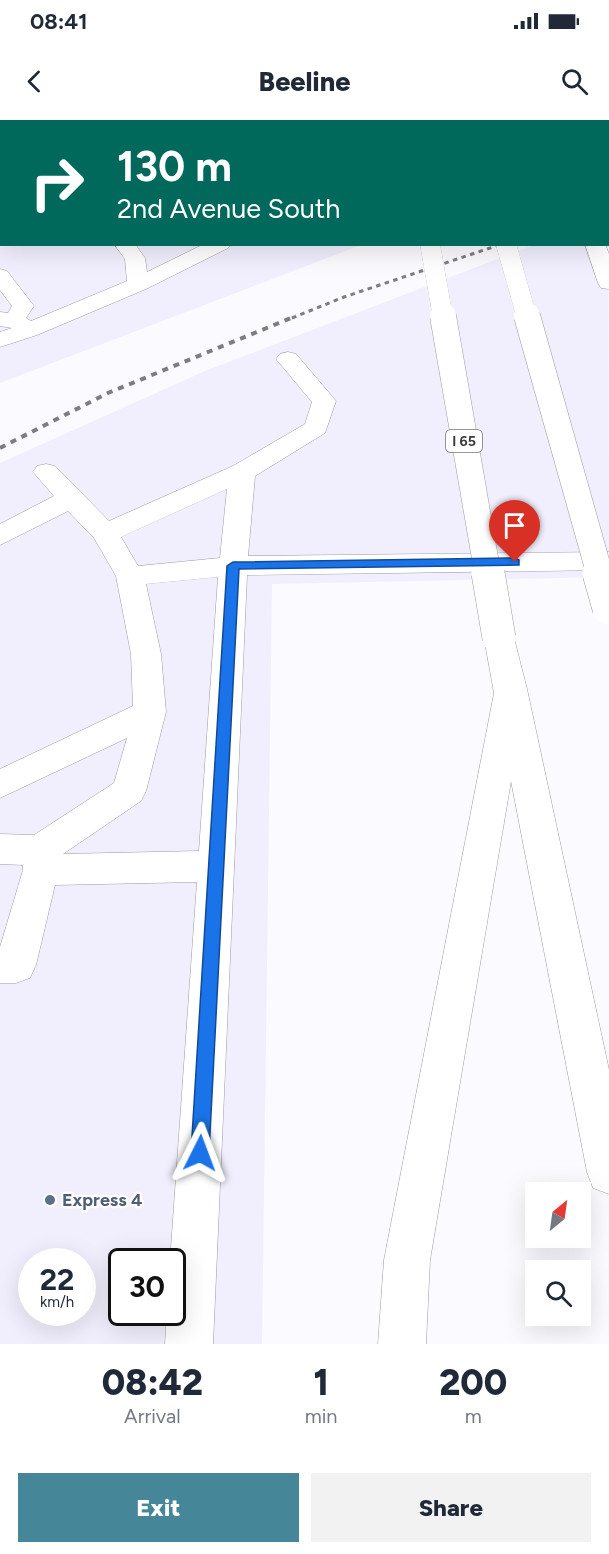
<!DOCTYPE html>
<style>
:root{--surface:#fff;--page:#f2f2f3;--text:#1f2937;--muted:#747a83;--accent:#458698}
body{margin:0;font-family:Figtree,sans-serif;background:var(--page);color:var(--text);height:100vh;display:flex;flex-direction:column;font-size:22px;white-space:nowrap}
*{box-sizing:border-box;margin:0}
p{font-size:20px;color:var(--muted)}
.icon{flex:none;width:33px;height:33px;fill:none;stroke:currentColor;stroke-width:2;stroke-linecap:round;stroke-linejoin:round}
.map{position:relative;height:1224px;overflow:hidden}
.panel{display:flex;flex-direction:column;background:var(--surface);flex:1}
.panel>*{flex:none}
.top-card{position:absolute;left:0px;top:0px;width:609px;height:126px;box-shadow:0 6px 24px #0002;background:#00695c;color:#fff;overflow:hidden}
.needle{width:39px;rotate:29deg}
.controls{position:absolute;left:525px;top:1062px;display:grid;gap:12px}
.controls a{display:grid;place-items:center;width:66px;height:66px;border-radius:0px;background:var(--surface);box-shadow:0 6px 24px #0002;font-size:30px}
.speed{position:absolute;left:18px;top:1128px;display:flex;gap:12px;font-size:30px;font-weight:700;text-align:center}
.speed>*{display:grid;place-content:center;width:78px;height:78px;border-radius:50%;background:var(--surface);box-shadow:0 6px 24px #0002;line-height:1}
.speed small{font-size:15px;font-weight:400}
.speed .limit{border:3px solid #111;border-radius:9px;background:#fff;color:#111}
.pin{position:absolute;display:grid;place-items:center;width:51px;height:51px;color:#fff;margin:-62px -26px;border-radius:50% 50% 50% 0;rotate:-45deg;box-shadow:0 0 6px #0007}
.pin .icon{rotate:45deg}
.me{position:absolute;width:66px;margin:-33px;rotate:3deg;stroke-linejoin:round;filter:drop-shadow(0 0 4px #0008)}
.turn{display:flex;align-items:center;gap:21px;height:126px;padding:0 18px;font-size:27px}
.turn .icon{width:78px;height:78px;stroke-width:2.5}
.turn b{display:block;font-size:42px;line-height:51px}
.eta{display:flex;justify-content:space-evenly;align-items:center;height:102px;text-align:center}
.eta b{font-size:36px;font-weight:800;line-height:42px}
.action{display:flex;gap:12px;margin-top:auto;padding:12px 18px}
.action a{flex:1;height:69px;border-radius:0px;background:var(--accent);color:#fff;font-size:24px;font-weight:800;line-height:69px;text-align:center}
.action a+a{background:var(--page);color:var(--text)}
.status{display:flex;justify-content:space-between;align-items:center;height:42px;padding:0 30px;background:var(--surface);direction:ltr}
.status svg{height:16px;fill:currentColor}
header{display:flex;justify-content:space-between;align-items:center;height:78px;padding:0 18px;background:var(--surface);font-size:27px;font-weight:800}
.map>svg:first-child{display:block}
</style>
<div class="status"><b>08:41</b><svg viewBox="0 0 49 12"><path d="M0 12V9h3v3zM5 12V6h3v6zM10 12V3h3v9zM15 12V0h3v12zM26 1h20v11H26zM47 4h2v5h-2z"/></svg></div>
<header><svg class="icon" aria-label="back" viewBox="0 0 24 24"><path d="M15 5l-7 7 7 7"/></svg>Beeline<svg class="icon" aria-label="search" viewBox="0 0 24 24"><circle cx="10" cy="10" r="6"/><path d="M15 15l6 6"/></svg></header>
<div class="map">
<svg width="609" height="1224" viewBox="0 0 609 1224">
<rect width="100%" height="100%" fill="#fafaff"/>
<path fill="#f1effd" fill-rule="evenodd" d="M0 0H377L2 2V124L361 125 0 263Z
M608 103 609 457 272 464 262 1224H0V343L205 251 534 125 608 124ZM32 1142H82V1192H32ZM122 1142H172V1192H122Z"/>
<path fill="#cdcdeb" stroke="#9090a4" stroke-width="1.5" d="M6 0H172L171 2H5Z
M2 10V52H0V14Z"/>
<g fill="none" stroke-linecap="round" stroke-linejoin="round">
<defs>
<path id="minor" d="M0 92H2V104H0Z
M114 124H135L145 138 147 152 204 124H231L228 128 146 169 37 215 0 227V212L12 208 0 206V192L8 193 12 186 0 170V149L7 151 34 186 26 198 31 201 127 161 125 139Z
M585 124H605L609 134V169L601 168 598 163Z
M288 232 296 234 336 281 325 313 255 356 248 436 609 432V450L247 455 213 1224H165L167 1192H172V1142H170L197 762 55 765 36 845 30 858 16 863H0V827L23 750V745L0 744V714L34 715 114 663 127 618 0 678V649L133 586 131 534 116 456 94 418 68 391 0 425V404L54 376 33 352 37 346 46 344 55 346 109 401 233 346 305 304 312 282 276 239 280 234ZM227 369 220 438 138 446 121 417ZM218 457 199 731 63 734 141 681 146 671 166 592 161 534 146 464Z"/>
<path id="highway" d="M399 0H417V2H400Z
M462 0H480V2H463Z
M499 507 510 510 514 518 527 569 609 950V1074L593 1068 587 1052 511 661 430 1140 426 1224H378L384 1140 494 573 484 518 488 510Z"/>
</defs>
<use href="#minor" stroke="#9c9ca1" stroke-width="1"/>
<use href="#highway" stroke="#9c9ca1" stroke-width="1"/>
<use href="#minor" fill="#fff" fill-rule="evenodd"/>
<use href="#highway" fill="#fff" fill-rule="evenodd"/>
<path stroke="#7d7d80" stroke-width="3" stroke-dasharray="4.5 4.5" stroke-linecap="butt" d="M292 198 344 177 502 124"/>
<path stroke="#7d7d80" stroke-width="4" stroke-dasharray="6 6" stroke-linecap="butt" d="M0 328 108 273 296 196"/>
<defs>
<path id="highway-bridge-far2" d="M430 124 443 198
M506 124 527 198"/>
<path id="highway-bridge-far1" d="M443 196 488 455
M527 196 600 455"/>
<path id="highway-bridge" d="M488 453 499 518
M599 453 609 488"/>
</defs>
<use href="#highway-bridge-far2" stroke="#9c9ca1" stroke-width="20" stroke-linecap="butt"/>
<use href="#highway-bridge-far1" stroke="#9c9ca1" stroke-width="27" stroke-linecap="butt"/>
<use href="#highway-bridge" stroke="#9c9ca1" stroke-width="34" stroke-linecap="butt"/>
<use href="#highway-bridge-far2" stroke="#fff" stroke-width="20"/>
<use href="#highway-bridge-far1" stroke="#fff" stroke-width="26"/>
<use href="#highway-bridge" stroke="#fff" stroke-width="33"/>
</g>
<path fill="#1a73e8" stroke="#114b97" stroke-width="1.5" d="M515 438 519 440V445L239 449 209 1033 206 1039 200 1042 193 1039 191 1033 227 446 233 442Z"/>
<circle fill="#5c6f8a" stroke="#fff" stroke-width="2" cx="50" cy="1080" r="6"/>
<g text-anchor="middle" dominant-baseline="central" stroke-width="4.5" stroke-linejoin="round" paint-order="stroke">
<rect fill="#fff" stroke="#757576" stroke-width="1.5" x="446" y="310" width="36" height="22" rx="4.5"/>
<g font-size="14" font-weight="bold" fill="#3a3a3c">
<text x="464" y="321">I 65</text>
</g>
<g font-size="18" font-weight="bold" fill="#4e5e75" stroke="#fff" text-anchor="start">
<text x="62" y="1080">Express 4</text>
</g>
</g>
</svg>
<div class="controls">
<a><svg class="needle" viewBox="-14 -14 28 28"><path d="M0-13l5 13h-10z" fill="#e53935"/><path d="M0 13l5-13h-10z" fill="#747a83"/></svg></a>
<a><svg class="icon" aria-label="search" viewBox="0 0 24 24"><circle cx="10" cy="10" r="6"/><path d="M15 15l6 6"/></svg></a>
</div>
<div class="speed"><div>22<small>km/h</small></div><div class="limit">30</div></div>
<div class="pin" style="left:515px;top:442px;background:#d93025"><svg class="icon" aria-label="arrive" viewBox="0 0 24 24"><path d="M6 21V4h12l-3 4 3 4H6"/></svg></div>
<svg class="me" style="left:200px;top:1033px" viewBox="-20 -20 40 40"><path d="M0-17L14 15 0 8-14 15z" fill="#1a73e8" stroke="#fff" stroke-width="4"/></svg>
<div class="top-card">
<div class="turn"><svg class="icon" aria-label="right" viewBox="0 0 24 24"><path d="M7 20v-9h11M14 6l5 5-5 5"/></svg><div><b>130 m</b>2nd Avenue South</div></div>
</div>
</div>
<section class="panel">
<div class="eta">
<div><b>08:42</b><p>Arrival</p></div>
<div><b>1</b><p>min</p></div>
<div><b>200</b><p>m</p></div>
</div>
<div class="action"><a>Exit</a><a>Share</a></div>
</section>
